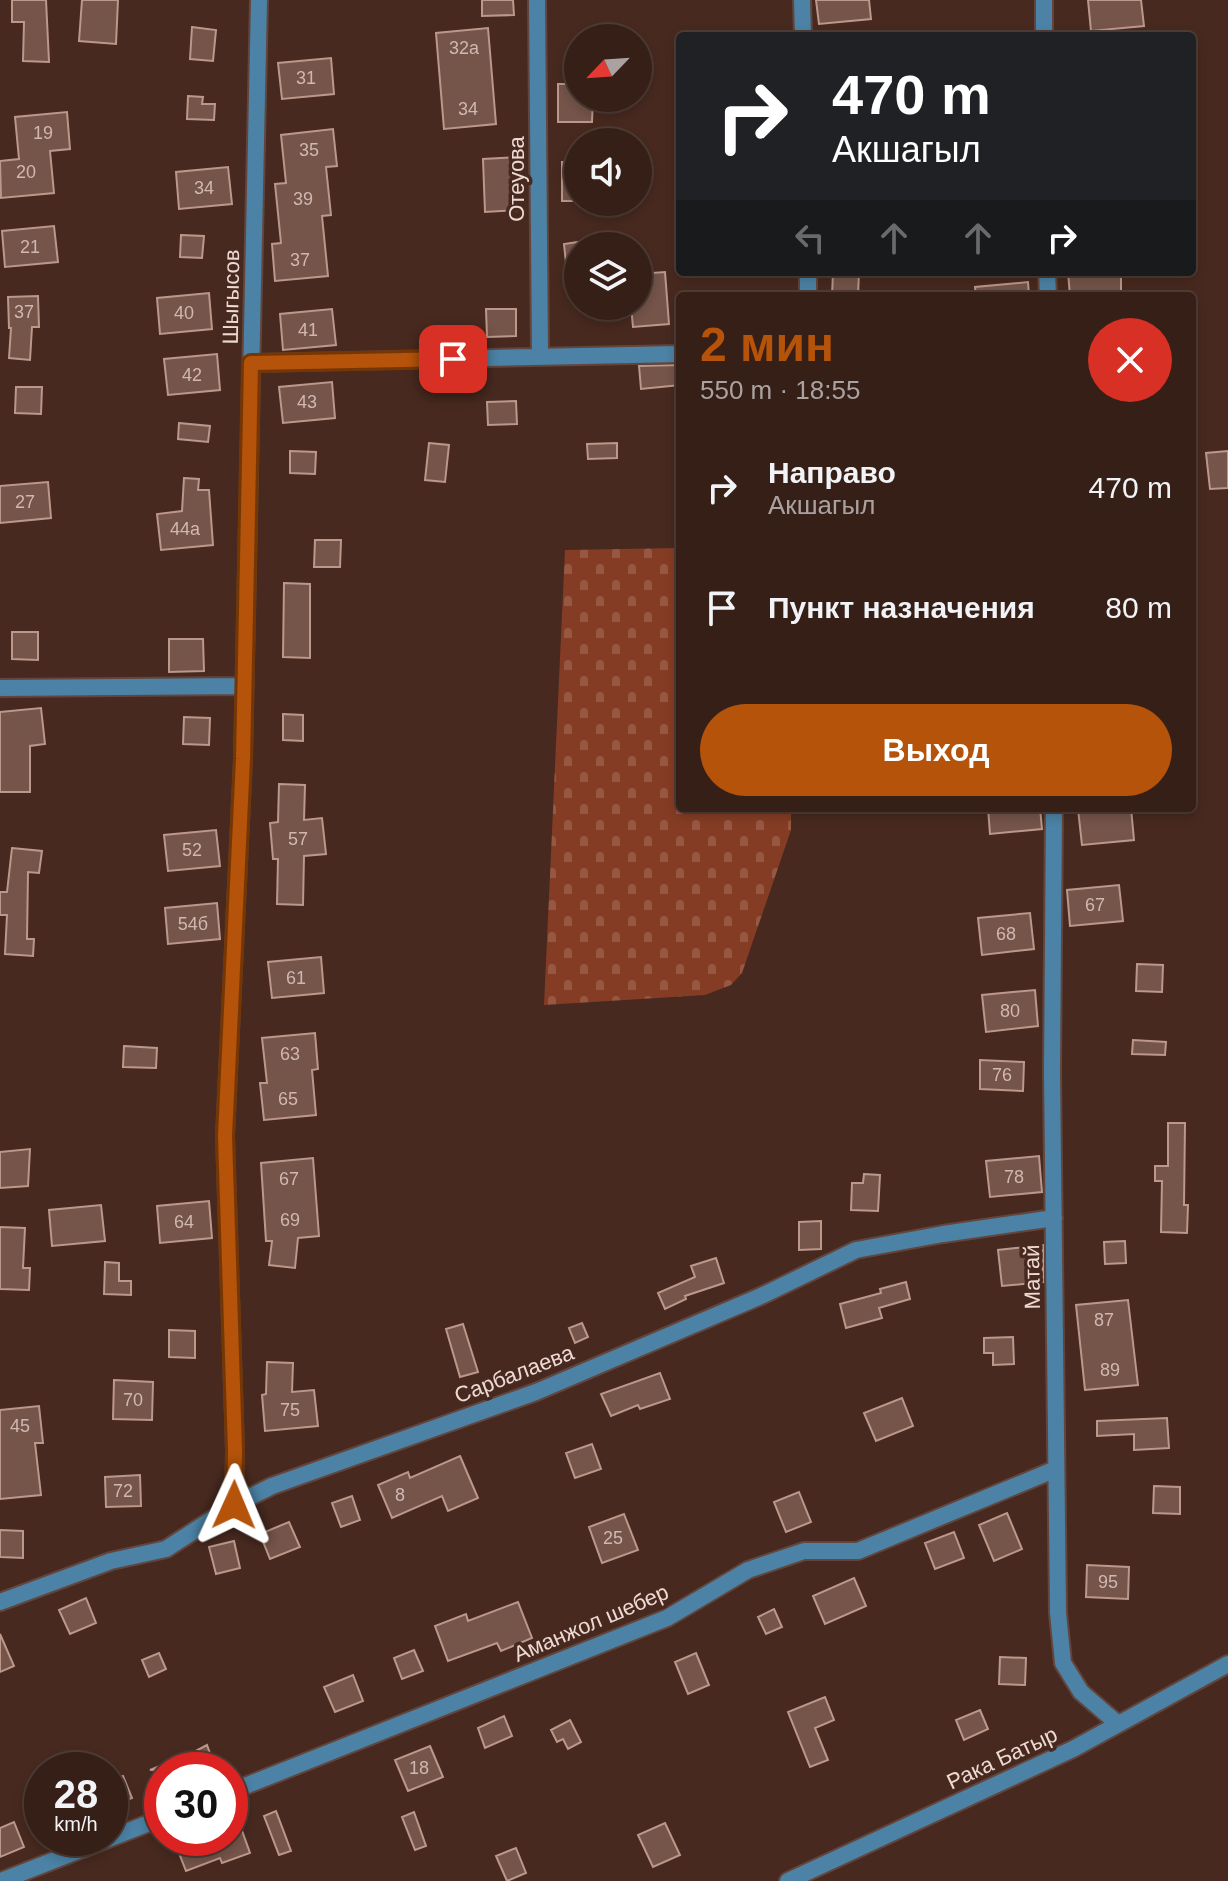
<!DOCTYPE html>
<html lang="ru">
<meta charset="utf-8">
<style>
:root{--surface:#351f17;--page:#3d2720;--text:#f1f3f6;--muted:#aaa2a1;--line:#4f3d36;--accent:#b45309}
body{margin:0;font-family:Arial,sans-serif;background:var(--page);color:var(--text);height:100vh;display:flex;flex-direction:column;font-size:30px;white-space:nowrap}
*{box-sizing:border-box;margin:0}
p{font-size:26px;color:var(--muted)}
.icon{flex:none;width:44px;height:44px;fill:none;stroke:currentColor;stroke-width:2;stroke-linecap:round;stroke-linejoin:round}
.map{position:relative;flex:1;overflow:hidden}
.side{position:absolute;left:676px;top:292px;width:520px;height:520px;display:flex;flex-direction:column;background:var(--surface);border-radius:8px;box-shadow:0 4px 12px #0003,0 0 0 2px var(--line)}
.side>*{flex:none}
.hud{position:absolute;left:676px;top:32px;width:520px;height:244px;border-radius:8px;box-shadow:0 4px 12px #0003,0 0 0 2px var(--line);background:#202124;color:#fff;overflow:hidden}
.needle{width:52px;rotate:245deg}
.tools{position:absolute;left:564px;top:24px;display:grid;gap:16px}
.tools a{display:grid;place-items:center;width:88px;height:88px;border-radius:50%;background:var(--surface);box-shadow:0 4px 12px #0003,0 0 0 2px var(--line);font-size:40px}
.speed{position:absolute;left:24px;top:1752px;display:flex;gap:16px;font-size:40px;font-weight:700;text-align:center}
.speed>*{display:grid;place-content:center;width:104px;height:104px;border-radius:50%;background:var(--surface);box-shadow:0 4px 12px #0003,0 0 0 2px var(--line);line-height:1}
.speed small{font-size:20px;font-weight:400}
.speed .limit{border:12px solid #d22;background:#fff;color:#111}
.pin{position:absolute;display:grid;place-items:center;width:68px;height:68px;color:#fff;margin:-34px;border-radius:16px;box-shadow:0 4px 12px #0006}
.me{position:absolute;width:88px;margin:-44px;rotate:1deg;stroke-linejoin:round;filter:drop-shadow(0 0 6px #0008)}
.turn{display:flex;align-items:center;gap:28px;height:168px;padding:0 24px;font-size:36px}
.turn .icon{width:104px;height:104px;stroke-width:2.5}
.turn b{display:block;font-size:56px;line-height:68px}
.lanes{display:flex;align-items:center;height:76px;padding:0 24px;background:#0003;justify-content:center;gap:40px;direction:ltr}
.lanes .off{opacity:.35}
.round{display:grid;place-items:center;flex:none;width:84px;height:84px;border-radius:42px;background:var(--page)}
.overview{display:flex;align-items:center;justify-content:space-between;height:136px;padding:0 24px}
h1{font-size:48px;font-weight:600;line-height:60px;color:var(--accent)}
.action{display:flex;gap:16px;margin-top:auto;padding:16px 24px}
.action a{flex:1;height:92px;border-radius:48px;background:var(--accent);color:#fff;font-size:32px;font-weight:600;line-height:92px;text-align:center}
ul{padding:0;list-style:none}
li{display:flex;align-items:center;gap:24px;height:120px;padding:0 24px}
li div{flex:1}
li b{display:block;font-size:30px}
li em{font-style:normal}
.map>svg:first-child{display:block}
</style>
<div class="map">
<svg width="1228" height="1881" viewBox="0 0 1228 1881">
<defs>
<pattern id="cemetery-stones" width="16" height="16" patternUnits="userSpaceOnUse" patternTransform="scale(2)"><rect width="16" height="16" fill="#853c24"/><path d="M2 7V4a2 2 0 0 1 4 0v3zM10 15v-3a2 2 0 0 1 4 0v3z" fill="#975843"/></pattern>
</defs>
<rect width="100%" height="100%" fill="#47291f"/>
<path fill="url(#cemetery-stones)" d="M680 548V808H791V830L742 973 731 985 705 995 544 1005 565 550Z"/>
<path fill="#755449" stroke="#bc978b" stroke-width="2" d="M12 0H46L49 62 23 61 24 22H12Z
M82 0H118L116 44 79 41Z
M482 0H513L514 15 482 16Z
M816 0H869L871 19 819 24Z
M1088 0H1141L1144 26 1091 31Z
M192 27 216 30 213 61 190 59Z
M488 28 496 124 444 129 436 33Z
M331 58 334 94 282 99 278 63Z
M558 84H578V98H593L592 122H558Z
M188 96 203 97 202 104H215L214 120 187 119Z
M67 112 70 149 50 151 54 193 1 198 0 161 19 159 15 117Z
M333 129 337 166 326 167 331 215 322 216 328 276 275 281 272 244 281 243 275 184 286 183 281 135Z
M519 157 521 210 485 212 483 159Z
M562 162H578V201H562Z
M228 167 232 204 179 209 176 172Z
M54 226 58 262 5 267 2 231Z
M181 235 204 236 202 258 180 257Z
M578 242V292H569L564 244Z
M665 272 669 324 633 327 631 306H638V274Z
M833 272H859L858 296H832Z
M1068 272H1121V296H1070Z
M1028 282 1029 296H976L975 287Z
M209 293 212 329 160 334 157 298Z
M38 296 39 327H32L30 360 9 358 11 328H9L8 297Z
M332 309 336 345 283 350 280 314Z
M486 309H516V336L487 337Z
M217 354 220 390 168 395 164 359Z
M680 365V385L641 389 639 366Z
M332 382 335 418 283 423 279 387Z
M16 387H42L41 414 15 413Z
M516 401 517 424 488 425 487 402Z
M179 423 210 426 208 442 178 439Z
M429 443 449 445 445 482 425 480Z
M617 443V458L588 459 587 444Z
M290 451 316 452 315 474 290 473Z
M1228 451V488L1210 489 1206 453Z
M184 478 199 479 198 490H209L213 545 161 550 157 514 182 511Z
M48 482 51 518 0 523V486Z
M315 540H341L340 567H314Z
M284 583 310 584V658L283 657Z
M12 632H38V660L12 659Z
M169 639H203L204 671 169 672Z
M41 708 45 744 30 746V792H0V712Z
M283 714 303 715V741L283 740Z
M184 717 210 718 209 745 183 744Z
M279 784 305 785 304 820 322 818 326 854 304 856 303 905 277 904 278 859H273L270 823 278 822Z
M988 808H1040L1042 829 990 834Z
M1131 808 1134 840 1082 845 1078 809Z
M216 830 220 866 168 871 164 835Z
M12 848 42 851 39 873 28 872 27 939H34L33 956 5 954 7 915H0V892H7Z
M1119 885 1123 921 1070 926 1067 890Z
M217 903 220 939 168 944 165 908Z
M1030 913 1034 949 982 955 978 918Z
M321 957 324 993 272 998 268 962Z
M1137 964 1163 965 1162 992 1136 991Z
M1035 990 1038 1026 986 1032 982 995Z
M315 1033 318 1069 312 1070 316 1115 264 1120 260 1083H267L262 1038Z
M1133 1040 1166 1042 1165 1055 1132 1054Z
M124 1046 157 1048 156 1068 123 1067Z
M980 1060 1024 1062 1023 1091 980 1089Z
M1168 1123H1185L1184 1205H1188L1187 1233 1161 1232 1162 1181H1155V1166H1168Z
M30 1149 28 1186 0 1188V1152Z
M1039 1156 1042 1192 990 1197 986 1161Z
M313 1158 319 1236 298 1238 295 1268 269 1265 272 1241H266L261 1163Z
M864 1174 880 1175 878 1211 851 1210 852 1183H863Z
M209 1201 212 1238 160 1243 157 1206Z
M101 1205 105 1241 52 1246 49 1210Z
M821 1221V1249L799 1250V1222Z
M0 1227 25 1228 23 1268H30L29 1290 0 1289Z
M1125 1241 1126 1263 1105 1264 1104 1242Z
M1043 1245V1282L1002 1286 998 1250Z
M716 1258 724 1283 685 1296 686 1299 665 1309 658 1293 695 1277 691 1266Z
M105 1262 119 1263V1281H131V1295L104 1294Z
M906 1282 910 1299 879 1308 882 1318 846 1328 840 1304 881 1293 880 1289Z
M1128 1300 1138 1385 1085 1390 1076 1305Z
M582 1323 588 1337 575 1343 569 1328Z
M463 1324 478 1372 460 1377 446 1329Z
M169 1330 195 1331V1358L169 1357Z
M1013 1337 1014 1364 993 1365V1353H984V1338Z
M267 1362 293 1363 292 1392 314 1390 318 1426 265 1431 262 1395 266 1394Z
M660 1373 670 1399 640 1409 638 1405 611 1416 601 1394Z
M114 1380 153 1382 152 1420 113 1419Z
M902 1398 913 1426 876 1441 864 1413Z
M39 1406 43 1443H35L41 1495 0 1499V1410Z
M1167 1418 1169 1448 1134 1450V1434L1097 1436V1421Z
M592 1444 601 1469 575 1478 566 1453Z
M460 1456 478 1498 448 1511 442 1496 392 1518 378 1485 408 1472 410 1478Z
M140 1475 141 1506 106 1507 105 1477Z
M1154 1486 1180 1487V1514L1153 1513Z
M799 1492 811 1522 786 1532 774 1502Z
M352 1496 360 1520 341 1527 332 1503Z
M1007 1513 1022 1549 994 1561 979 1525Z
M624 1514 638 1550 602 1563 589 1527Z
M289 1522 300 1547 270 1559 260 1534Z
M0 1530 23 1531V1558L0 1557Z
M954 1532 964 1558 935 1569 925 1543Z
M234 1541 240 1568 216 1574 209 1547Z
M1087 1565 1129 1567 1128 1599 1086 1597Z
M854 1578 866 1606 825 1624 813 1596Z
M86 1598 96 1623 70 1634 59 1610Z
M518 1602 532 1638 501 1651 497 1643 448 1661 435 1626 466 1614 468 1621Z
M774 1609 782 1627 766 1634 758 1617Z
M0 1634 14 1666 0 1672Z
M414 1650 423 1671 402 1679 394 1658Z
M159 1653 166 1669 149 1677 142 1660Z
M696 1653 709 1685 688 1694 675 1662Z
M1000 1657 1026 1658 1025 1685 999 1684Z
M353 1675 363 1701 335 1712 324 1687Z
M825 1697 834 1720 815 1728 828 1760 810 1767 788 1712Z
M980 1710 988 1729 964 1740 956 1720Z
M504 1716 512 1736 485 1748 478 1728Z
M570 1720 581 1742 568 1749 563 1739 557 1742 551 1730Z
M207 1745 216 1770H150L192 1753Z
M430 1746 443 1777 408 1791 395 1760Z
M123 1776 132 1798 110 1807V1781Z
M232 1803 250 1853 222 1863 220 1858 186 1871 175 1843 187 1838H230Z
M276 1811 291 1851 279 1855 264 1816Z
M414 1812 426 1846 415 1850 402 1817Z
M14 1822 24 1847 0 1857V1828Z
M665 1823 680 1855 653 1867 638 1835Z
M516 1848 526 1873 507 1881 496 1856Z"/>
<g fill="none" stroke-linecap="round" stroke-linejoin="round">
<defs>
<path id="minor" d="M537 0 540 357
M802 0 803 36
M1044 0V36
M808 272V296
M1047 272 1048 296
M251 363 680 354
M0 688 245 686
M1054 808 1052 1072 1058 1613 1063 1663 1081 1692 1118 1724
M234 1505 235 1450 225 1136 243 759 259 0
M0 1602 111 1561 166 1549 234 1505 272 1486 536 1392 761 1296 856 1250 943 1234 1054 1218
M230 1792 667 1618 748 1570 804 1551H858L1056 1469
M1 1881 162 1818
M788 1881 1073 1749 1228 1664"/>
</defs>
<use href="#minor" stroke="#62453c" stroke-width="20"/>
<use href="#minor" stroke="#4b82a5" stroke-width="16"/>
</g>
<g fill="none" stroke-linecap="round" stroke-linejoin="round">
<defs>
<path id="route" d="M234 1505 235 1450 225 1136 243 759 251 363 453 359"/>
</defs>
<use href="#route" stroke="#753606" stroke-width="20"/>
<use href="#route" stroke="#b45309" stroke-width="14"/>
</g>
<g text-anchor="middle" dominant-baseline="central" stroke-width="7" stroke-linejoin="round" paint-order="stroke">
<g font-size="18" fill="#d0b8b1">
<text x="464" y="48">32а</text>
<text x="306" y="78">31</text>
<text x="468" y="109">34</text>
<text x="43" y="133">19</text>
<text x="309" y="150">35</text>
<text x="26" y="172">20</text>
<text x="204" y="188">34</text>
<text x="303" y="199">39</text>
<text x="30" y="247">21</text>
<text x="300" y="260">37</text>
<text x="24" y="312">37</text>
<text x="184" y="313">40</text>
<text x="308" y="330">41</text>
<text x="192" y="375">42</text>
<text x="307" y="402">43</text>
<text x="25" y="502">27</text>
<text x="185" y="529">44а</text>
<text x="298" y="839">57</text>
<text x="192" y="850">52</text>
<text x="1095" y="905">67</text>
<text x="193" y="924">54б</text>
<text x="1006" y="934">68</text>
<text x="296" y="978">61</text>
<text x="1010" y="1011">80</text>
<text x="290" y="1054">63</text>
<text x="1002" y="1075">76</text>
<text x="288" y="1099">65</text>
<text x="1014" y="1177">78</text>
<text x="289" y="1179">67</text>
<text x="290" y="1220">69</text>
<text x="184" y="1222">64</text>
<text x="1104" y="1320">87</text>
<text x="1110" y="1370">89</text>
<text x="133" y="1400">70</text>
<text x="290" y="1410">75</text>
<text x="20" y="1426">45</text>
<text x="123" y="1491">72</text>
<text x="400" y="1495">8</text>
<text x="613" y="1538">25</text>
<text x="1108" y="1582">95</text>
<text x="419" y="1768">18</text>
</g>
<g font-size="22" fill="#eedad4" stroke="#47291f">
<text transform="translate(516 179) rotate(-90)">Отеуова</text>
<text transform="translate(231 297) rotate(-89)">Шыгысов</text>
<text transform="translate(1032 1277) rotate(-91)">Матай</text>
<text transform="translate(514 1374) rotate(-21)">Сарбалаева</text>
<text transform="translate(591 1623) rotate(-23)">Аманжол шебер</text>
<text transform="translate(1002 1758) rotate(-25)">Рака Батыр</text>
</g>
</g>
</svg>
<div class="tools">
<a><svg class="needle" viewBox="-14 -14 28 28"><path d="M0-13l5 13h-10z" fill="#e53935"/><path d="M0 13l5-13h-10z" fill="#aaa2a1"/></svg></a>
<a><svg class="icon" aria-label="sound" viewBox="0 0 24 24"><path d="M4 9h4l5-4v14l-5-4H4zM17 9q2 3 0 6"/></svg></a>
<a><svg class="icon" aria-label="layers" viewBox="0 0 24 24"><path d="M12 4l9 5-9 5-9-5zM3 14l9 5 9-5"/></svg></a>
</div>
<div class="speed"><div>28<small>km/h</small></div><div class="limit">30</div></div>
<div class="pin" style="left:453px;top:359px;background:#d93025"><svg class="icon" aria-label="arrive" viewBox="0 0 24 24"><path d="M6 21V4h12l-3 4 3 4H6"/></svg></div>
<svg class="me" style="left:234px;top:1505px" viewBox="-20 -20 40 40"><path d="M0-17L14 15 0 8-14 15z" fill="#b45309" stroke="#fff" stroke-width="4"/></svg>
<div class="hud">
<div class="turn"><svg class="icon" aria-label="right" viewBox="0 0 24 24"><path d="M7 20v-9h11M14 6l5 5-5 5"/></svg><div><b>470 m</b>Акшагыл</div></div>
<div class="lanes"><svg class="icon off" aria-label="left" viewBox="0 0 24 24"><path d="M17 20v-9H6M10 6l-5 5 5 5"/></svg><svg class="icon off" aria-label="ahead" viewBox="0 0 24 24"><path d="M12 20V5M6 11l6-6 6 6"/></svg><svg class="icon off" aria-label="ahead" viewBox="0 0 24 24"><path d="M12 20V5M6 11l6-6 6 6"/></svg><svg class="icon" aria-label="right" viewBox="0 0 24 24"><path d="M7 20v-9h11M14 6l5 5-5 5"/></svg></div>
</div>
<section class="side">
<div class="overview"><div><h1>2 мин</h1><p>550 m · 18:55</p></div><a class="round" style="background:#d93025;color:#fff"><svg class="icon" aria-label="close" viewBox="0 0 24 24"><path d="M6 6l12 12M18 6L6 18"/></svg></a></div>
<ul>
<li><svg class="icon" aria-label="right" viewBox="0 0 24 24"><path d="M7 20v-9h11M14 6l5 5-5 5"/></svg><div><b>Направо</b><p>Акшагыл</p></div><em>470 m</em></li>
<li><svg class="icon" aria-label="arrive" viewBox="0 0 24 24"><path d="M6 21V4h12l-3 4 3 4H6"/></svg><div><b>Пункт назначения</b></div><em>80 m</em></li>
</ul>
<div class="action"><a>Выход</a></div>
</section>
</div>
